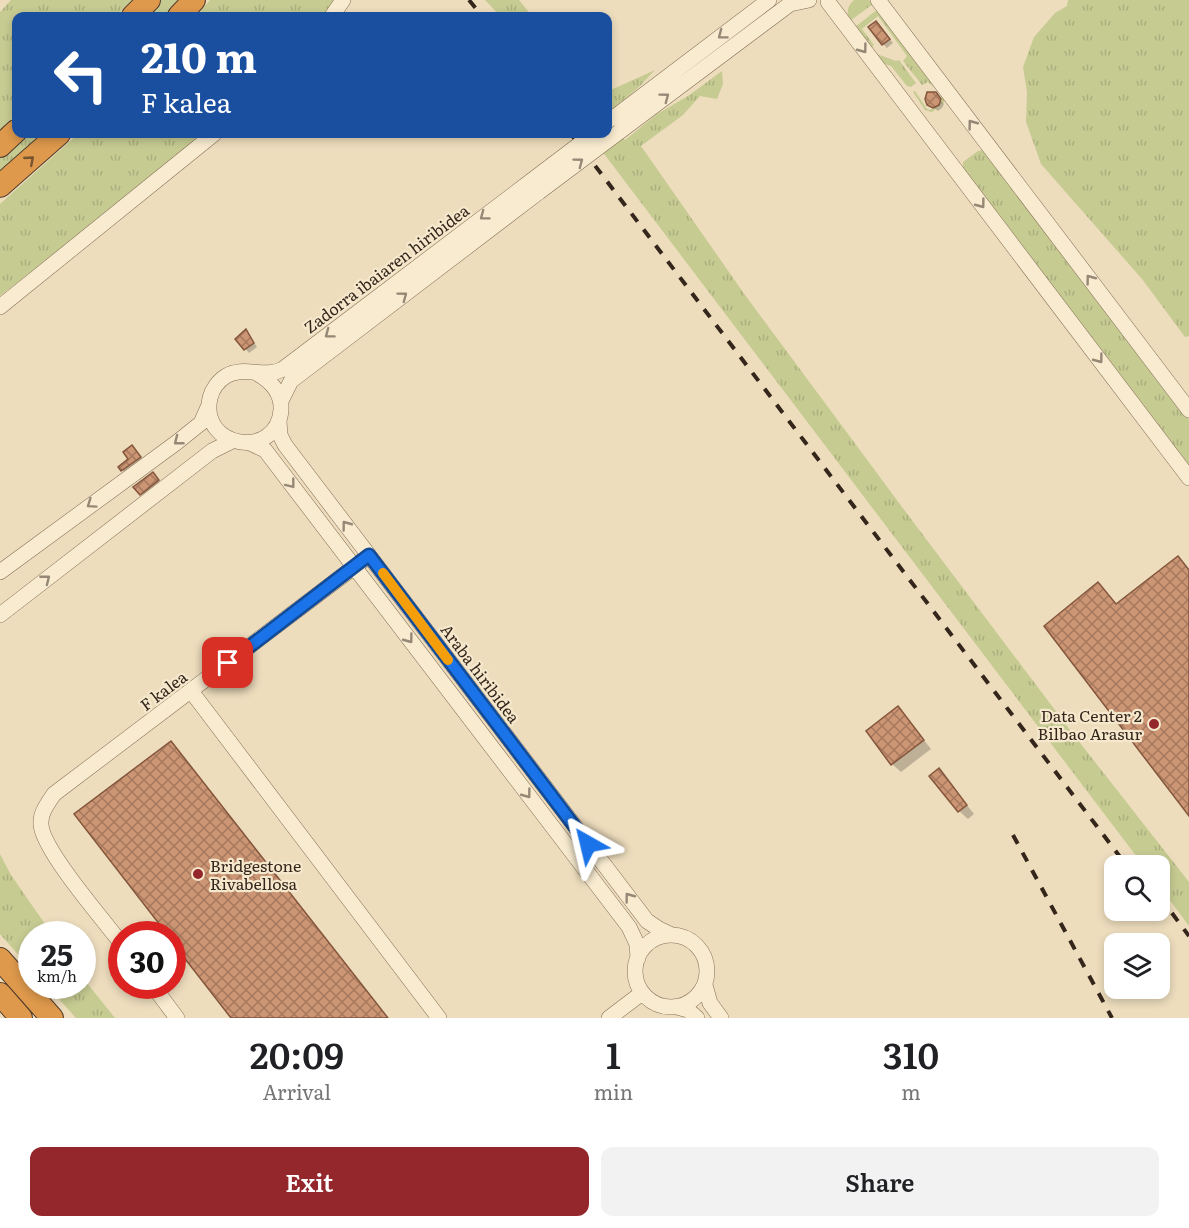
<!DOCTYPE html>
<style>
:root{--surface:#fff;--page:#f2f2f2;--text:#202124;--muted:#757577;--accent:#93272b}
body{margin:0;font-family:Literata,serif;background:var(--page);color:var(--text);height:100vh;display:flex;flex-direction:column;font-size:22px;white-space:nowrap}
*{box-sizing:border-box;margin:0}
p{font-size:20px;color:var(--muted)}
.icon{flex:none;width:33px;height:33px;fill:none;stroke:currentColor;stroke-width:2;stroke-linecap:round;stroke-linejoin:round}
.map{position:relative;height:1018px;overflow:hidden}
.side{display:flex;flex-direction:column;background:var(--surface);flex:1}
.side>*{flex:none}
.top-card{position:absolute;left:12px;top:12px;width:600px;height:126px;border-radius:12px;box-shadow:0 3px 9px #0003;background:#1a4fa0;color:#fff;overflow:hidden}
.controls{position:absolute;left:1104px;top:855px;display:grid;gap:12px}
.controls a{display:grid;place-items:center;width:66px;height:66px;border-radius:12px;background:var(--surface);box-shadow:0 3px 9px #0003;font-size:30px}
.speed{position:absolute;left:18px;top:921px;display:flex;gap:12px;font-size:30px;font-weight:700;text-align:center}
.speed>*{display:grid;place-content:center;width:78px;height:78px;border-radius:50%;background:var(--surface);box-shadow:0 3px 9px #0003;line-height:1}
.speed small{font-size:15px;font-weight:400}
.speed .limit{border:9px solid #d22;background:#fff;color:#111}
.pin{position:absolute;display:grid;place-items:center;width:51px;height:51px;color:#fff;margin:-26px;border-radius:12px;box-shadow:0 3px 9px #0006}
.me{position:absolute;width:66px;margin:-33px;rotate:323deg;stroke-linejoin:round;filter:drop-shadow(0 0 4px #0008)}
.turn{display:flex;align-items:center;gap:21px;height:126px;padding:0 30px;font-size:27px}
.turn .icon{width:78px;height:78px;stroke-width:2.5}
.turn b{display:block;font-size:42px;line-height:51px}
.eta{display:flex;justify-content:space-evenly;align-items:center;height:102px;text-align:center}
.eta b{font-size:36px;font-weight:600;line-height:42px}
.cta{display:flex;gap:12px;margin-top:auto;padding:12px 30px}
.cta a{flex:1;height:69px;border-radius:12px;background:var(--accent);color:#fff;font-size:24px;font-weight:600;line-height:69px;text-align:center}
.cta a+a{background:var(--page);color:var(--text)}
.map>svg:first-child{display:block}
</style>
<div class="map">
<svg width="1189" height="1018" viewBox="0 0 1189 1018">
<defs>
<pattern id="grass-tufts" width="24" height="20" patternUnits="userSpaceOnUse" patternTransform="scale(1.5)"><rect width="24" height="20" fill="#c6cb92"/><path d="M3 7l-1-3M5 7V3M7 7l1-3M15 17l-1-3M17 17v-4M19 17l1-3" fill="none" stroke="#abae7d"/></pattern>
<pattern id="building-cross-hatch" width="8" height="8" patternUnits="userSpaceOnUse" patternTransform="scale(1.5)"><rect width="8" height="8" fill="#cc9573"/><path d="M0 0l8 8M0 8l8-8" fill="none" stroke="#a6795e"/></pattern>
</defs>
<rect width="100%" height="100%" fill="#edddbd"/>
<path fill="url(#grass-tufts)" d="M11 0H132L116 16H16V114L0 130V12Z
M160 0H184L169 16H144Z
M210 0H336L325 16H196Z
M485 0H519L532 16H500Z
M854 0H869L873 4 850 21C846 13 847 6 854 0Z
M1068 0H1189V336L1185 337 1142 279 1041 164 1026 122 1027 92 1023 67 1034 37 1055 13 1067 6Z
M878 9 944 97V102L932 112 925 110 913 92 915 91 927 109 930 110 941 103C944 93 935 88 928 82L922 85 903 61 907 56 878 16 862 29 874 45 872 47 869 45 855 27Z
M877 54 896 61 899 60 916 83 911 87 907 86 891 66 882 63Z
M655 70 639 87 608 113V89H613Z
M722 71 723 84 717 99 700 96 683 115 641 146 745 295 908 515 1070 730 1189 882V926L1160 887V866L1143 865 589 134H608V117L625 140 657 114 688 96Z
M25 134H46L0 176V156Z
M78 134H207L0 296V204Z
M983 150 1189 419V467L963 168V162L978 151Z
M0 854 11 875 52 934H32L31 969 0 934Z
M83 978 115 1018H76L47 986H82Z"/>
<path fill="#0003" d="M880 26 893 43 887 48 883 44Z
M939 98 944 104 942 108 938 111 931 106Z
M249 335 257 347 249 353 237 339Z
M132 447 141 459 124 472 120 467 130 459Z
M153 474 159 482 142 495 135 487Z
M898 708 931 749 901 772 892 764Z
M939 770 974 814 968 819 959 811Z"/>
<path fill="url(#building-cross-hatch)" stroke="#84563c" stroke-width="1.5" d="M876 21 890 39 882 45 868 27Z
M927 92H936L941 99 939 105 933 108 927 105 925 99Z
M246 329 254 343 244 350 235 339Z
M132 445 141 457 121 471 118 467 128 459 123 452Z
M153 472 159 480 140 495 133 487Z
M1178 556 1189 570V816L1044 626 1098 582 1116 604Z
M898 706 924 740 891 765 866 731Z
M171 741 388 1018H231L172 942V934H167L74 814Z
M939 768 967 805 958 812 929 776Z"/>
<g fill="none" stroke-linecap="round" stroke-linejoin="round">
<defs>
<path id="minor" d="M878 0 1189 410
M828 2 1189 478
M332 16 343 0
M608 122 769 0
M619 132 790 4 809 0
M0 307 214 134
M258 374C272 382 282 393 281 410 277 460 199 449 210 398 212 390 218 381 226 376 244 365 264 379 283 369L531 181
M281 401 291 381 539 192
M279 421 280 435 285 445 647 921 659 929 672 935
M250 443 265 450 629 927 637 944 638 958
M0 572 176 443 201 423 209 405
M0 615 212 451 232 441
M191 691 439 1018
M635 971a36 36 0 1 1 72 0a36 36 0 1 1-72 0Z
M122 944C104 921 41 848 41 824 40 813 48 803 54 794L362 561
M705 985 710 1003 721 1018
M153 986 177 1018
M677 1007 688 1010 697 1018
M609 1018 642 993"/>
<path id="highway" d="M133 16 149 0
M179 16 194 0
M0 146 16 131
M0 186 59 134
M0 959 52 1018
M0 994 21 1018"/>
</defs>
<use href="#minor" stroke="#856d56" stroke-width="16"/>
<use href="#highway" stroke="#523c2b" stroke-width="24"/>
<use href="#minor" stroke="#f8ebd0" stroke-width="15"/>
<use href="#highway" stroke="#de994c" stroke-width="22"/>
<path stroke="#34261b" stroke-width="4" stroke-dasharray="10 10" stroke-linecap="butt" d="M469 0 482 16
M571 134 1127 866
M1013 835 1112 1018
M1160 897 1189 936"/>
<defs>
<path id="minor-bridge" d="M531 181 593 134
M539 192 619 132"/>
</defs>
<use href="#minor-bridge" stroke="#856d56" stroke-width="16" stroke-linecap="butt"/>
<use href="#minor-bridge" stroke="#f8ebd0" stroke-width="15"/>
</g>
<defs><path id="oneway-chevron" d="M-2-3.5L2.5 0L-2 3.5" fill="none" stroke-width="1.6" stroke-linecap="round" stroke-linejoin="round" transform="scale(1.5)"/></defs>
<g stroke="#968876">
<use href="#oneway-chevron" transform="translate(722 35) rotate(143)"/>
<use href="#oneway-chevron" transform="translate(863 49) rotate(53)"/>
<use href="#oneway-chevron" transform="translate(665 97) rotate(-37)"/>
<use href="#oneway-chevron" transform="translate(972 124) rotate(-127)"/>
<use href="#oneway-chevron" transform="translate(579 162) rotate(-37)"/>
<use href="#oneway-chevron" transform="translate(981 204) rotate(53)"/>
<use href="#oneway-chevron" transform="translate(484 216) rotate(143)"/>
<use href="#oneway-chevron" transform="translate(1090 279) rotate(-127)"/>
<use href="#oneway-chevron" transform="translate(403 296) rotate(-37)"/>
<use href="#oneway-chevron" transform="translate(329 334) rotate(143)"/>
<use href="#oneway-chevron" transform="translate(1099 359) rotate(53)"/>
<use href="#oneway-chevron" transform="translate(178 441) rotate(142)"/>
<use href="#oneway-chevron" transform="translate(291 484) rotate(52)"/>
<use href="#oneway-chevron" transform="translate(91 504) rotate(145)"/>
<use href="#oneway-chevron" transform="translate(346 525) rotate(-127)"/>
<use href="#oneway-chevron" transform="translate(46 579) rotate(-38)"/>
<use href="#oneway-chevron" transform="translate(409 639) rotate(53)"/>
<use href="#oneway-chevron" transform="translate(527 794) rotate(53)"/>
<use href="#oneway-chevron" transform="translate(629 897) rotate(-127)"/>
</g>
<use stroke="#78542f" href="#oneway-chevron" transform="translate(30 160) rotate(-41)"/>
<g fill="none" stroke-linecap="round" stroke-linejoin="round">
<defs>
<path id="route" d="M228 663 369 555 588 844"/>
</defs>
<use href="#route" stroke="#114b97" stroke-width="15"/>
<use href="#route" stroke="#1a73e8" stroke-width="10"/>
<path stroke="#f59e0b" stroke-width="10" d="M383 573 448 660"/>
</g>
<g fill="#93272b" stroke="#f5e8cc" stroke-width="2">
<circle cx="1154" cy="724" r="6"/>
<circle cx="198" cy="874" r="6"/>
</g>
<g text-anchor="middle" dominant-baseline="central" stroke-width="4.5" stroke-linejoin="round" paint-order="stroke">
<g font-size="16" fill="#34261b" stroke="#f5e8cc">
<text transform="translate(386 268) rotate(-37)">Zadorra ibaiaren hiribidea</text>
<text transform="translate(481 673) rotate(53)">Araba hiribidea</text>
<text transform="translate(163 690) rotate(-37)">F kalea</text>
</g>
<g font-size="16" fill="#34261b" stroke="#f5e8cc" text-anchor="end">
<text x="1142" y="715">Data Center 2<tspan x="1142" dy="18">Bilbao Arasur</tspan></text>
<text x="210" y="865" text-anchor="start">Bridgestone<tspan x="210" dy="18">Rivabellosa</tspan></text>
</g>
</g>
</svg>
<div class="controls">
<a><svg class="icon" aria-label="search" viewBox="0 0 24 24"><circle cx="10" cy="10" r="6"/><path d="M15 15l6 6"/></svg></a>
<a><svg class="icon" aria-label="layers" viewBox="0 0 24 24"><path d="M12 4l9 5-9 5-9-5zM3 14l9 5 9-5"/></svg></a>
</div>
<div class="speed"><div>25<small>km/h</small></div><div class="limit">30</div></div>
<div class="pin" style="left:228px;top:663px;background:#d93025"><svg class="icon" aria-label="arrive" viewBox="0 0 24 24"><path d="M6 21V4h12l-3 4 3 4H6"/></svg></div>
<svg class="me" style="left:588px;top:844px" viewBox="-20 -20 40 40"><path d="M0-17L14 15 0 8-14 15z" fill="#1a73e8" stroke="#fff" stroke-width="4"/></svg>
<div class="top-card">
<div class="turn"><svg class="icon" aria-label="left" viewBox="0 0 24 24"><path d="M17 20v-9H6M10 6l-5 5 5 5"/></svg><div><b>210 m</b>F kalea</div></div>
</div>
</div>
<section class="side">
<div class="eta">
<div><b>20:09</b><p>Arrival</p></div>
<div><b>1</b><p>min</p></div>
<div><b>310</b><p>m</p></div>
</div>
<div class="cta"><a>Exit</a><a>Share</a></div>
</section>
